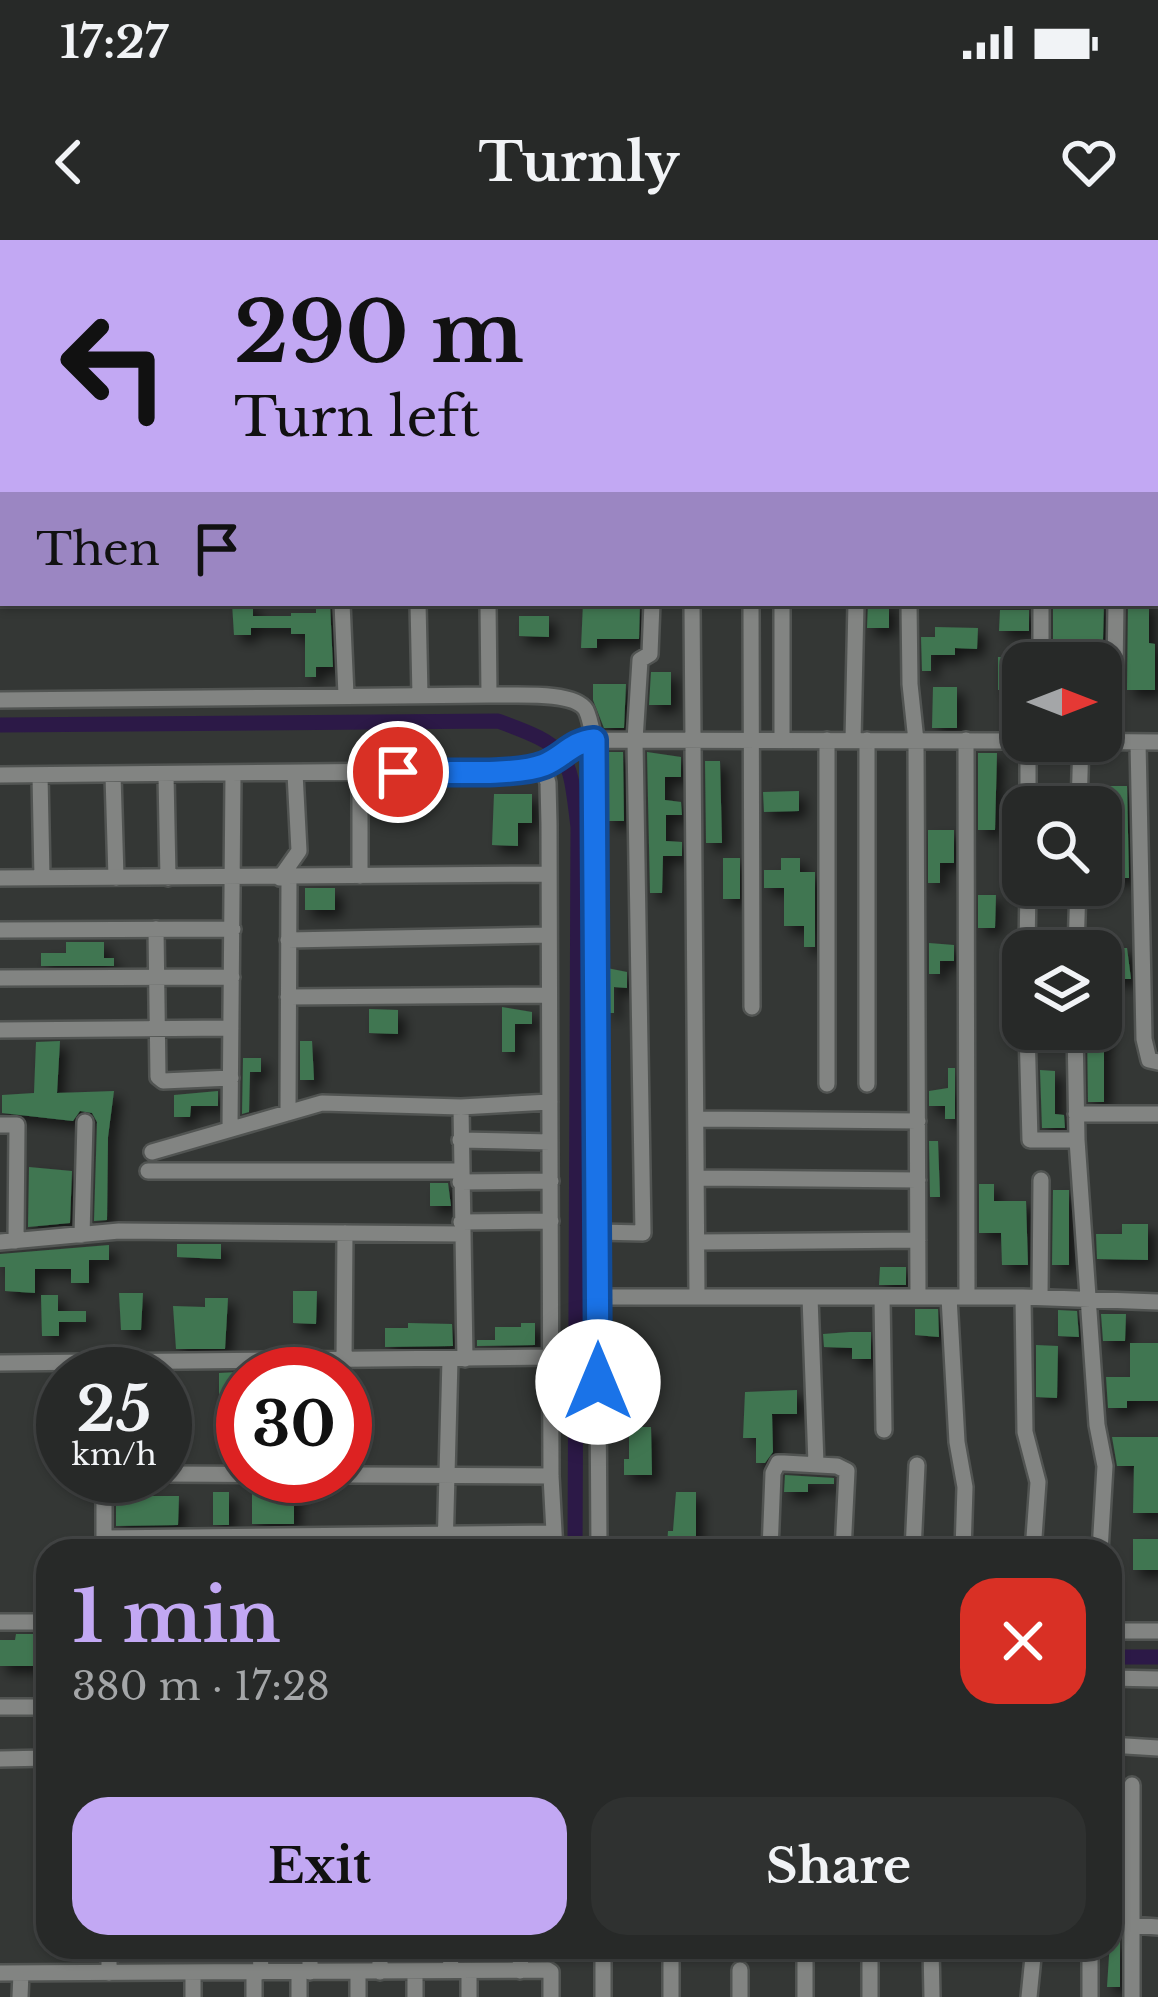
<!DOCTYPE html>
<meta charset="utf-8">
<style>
:root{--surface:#272928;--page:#2f3130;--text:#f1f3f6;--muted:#a4a6a8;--line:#434545;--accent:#c2a8f3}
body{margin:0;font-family:"Libre Baskerville",serif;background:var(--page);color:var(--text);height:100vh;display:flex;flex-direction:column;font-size:45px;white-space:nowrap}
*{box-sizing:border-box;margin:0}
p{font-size:39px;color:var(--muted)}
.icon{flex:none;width:66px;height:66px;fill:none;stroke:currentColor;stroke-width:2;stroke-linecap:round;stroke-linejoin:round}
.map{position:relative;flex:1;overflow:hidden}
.panel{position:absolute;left:36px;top:1299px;width:1086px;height:420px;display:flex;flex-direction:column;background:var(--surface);border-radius:36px;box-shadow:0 3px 9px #0004,0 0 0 3px var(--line)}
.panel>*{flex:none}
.banner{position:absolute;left:0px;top:0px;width:1158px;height:366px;box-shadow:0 3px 9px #0004,0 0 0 3px var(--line);background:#c2a8f3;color:#111;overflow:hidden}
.needle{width:78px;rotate:90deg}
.fabs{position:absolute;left:1002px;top:402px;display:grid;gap:24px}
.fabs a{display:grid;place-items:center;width:120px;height:120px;border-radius:24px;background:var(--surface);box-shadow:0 3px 9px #0004,0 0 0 3px var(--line);font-size:60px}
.speed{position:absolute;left:36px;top:1107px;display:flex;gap:24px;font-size:60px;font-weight:700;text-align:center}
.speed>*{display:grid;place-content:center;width:156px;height:156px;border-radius:50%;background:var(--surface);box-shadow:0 3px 9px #0004,0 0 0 3px var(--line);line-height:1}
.speed small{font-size:30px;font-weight:400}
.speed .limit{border:18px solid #d22;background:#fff;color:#111}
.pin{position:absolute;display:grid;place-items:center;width:102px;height:102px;color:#fff;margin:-51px;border:6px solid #fff;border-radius:50%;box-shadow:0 3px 12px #0007}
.me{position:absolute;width:132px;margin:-66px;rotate:0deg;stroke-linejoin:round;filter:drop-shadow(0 0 9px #0008)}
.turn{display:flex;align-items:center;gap:42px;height:252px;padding:0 36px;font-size:54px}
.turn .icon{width:156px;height:156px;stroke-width:2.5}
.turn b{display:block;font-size:84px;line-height:102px}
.then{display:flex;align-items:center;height:114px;padding:0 36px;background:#0003;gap:24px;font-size:45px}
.round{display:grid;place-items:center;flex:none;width:126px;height:126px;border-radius:36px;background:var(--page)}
.overview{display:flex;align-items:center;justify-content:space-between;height:204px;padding:0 36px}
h1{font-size:72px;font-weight:700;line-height:90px;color:var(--accent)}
.button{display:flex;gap:24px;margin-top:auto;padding:24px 36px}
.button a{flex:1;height:138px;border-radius:36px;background:var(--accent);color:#111;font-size:48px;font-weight:700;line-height:138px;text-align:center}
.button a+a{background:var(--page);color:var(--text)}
.status{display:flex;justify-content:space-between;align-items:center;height:84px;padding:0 60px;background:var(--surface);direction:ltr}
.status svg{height:33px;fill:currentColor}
header{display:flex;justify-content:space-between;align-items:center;height:156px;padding:0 36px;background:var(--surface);font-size:54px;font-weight:700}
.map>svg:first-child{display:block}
</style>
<div class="status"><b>17:27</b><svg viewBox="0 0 49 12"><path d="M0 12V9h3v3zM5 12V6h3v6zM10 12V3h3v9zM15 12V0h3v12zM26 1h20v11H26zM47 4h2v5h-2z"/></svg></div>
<header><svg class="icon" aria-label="back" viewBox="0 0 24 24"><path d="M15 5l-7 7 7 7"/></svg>Turnly<svg class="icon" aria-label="heart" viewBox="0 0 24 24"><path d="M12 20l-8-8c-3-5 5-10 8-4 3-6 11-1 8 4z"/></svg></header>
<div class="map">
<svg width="1158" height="1757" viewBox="0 0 1158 1757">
<defs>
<filter id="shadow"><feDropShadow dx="7" dy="7" stdDeviation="6" flood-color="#0009"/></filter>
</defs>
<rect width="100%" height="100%" fill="#343735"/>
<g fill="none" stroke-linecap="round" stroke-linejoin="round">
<path stroke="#2c1947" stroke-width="15" d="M0 485 498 481C570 507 569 512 578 587L575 1311
M1110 1417H1158"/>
</g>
<path fill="#3f7651" filter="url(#shadow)" d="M232 363H253V376H291V373H316V363H330L333 427H316V437H305V394H291V388H251V395H234Z
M583 363H640L639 399H597V408H581Z
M868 363H889V388H867Z
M1080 363H1104L1103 400 1062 402V423H1053V367H1080Z
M1128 363H1149V403L1155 404V450H1127Z
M1000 370H1029V391H999Z
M519 376H549V397L519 396Z
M935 387 978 388 977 409 955 408V415H931V431H922L921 397H935Z
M998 417H1023V450H998Z
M651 432H671V465H649Z
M593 444H626L624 488H604L593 460Z
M933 447H957V488H932Z
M606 512H623L624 581H607Z
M647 512 681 517V537H665V560L681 562 682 575H666V601L682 602V616H663L662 653H650Z
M978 513H997L995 590H978Z
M705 521H720L722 603H706Z
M1109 546H1127L1129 638H1108V601H1101V577H1109Z
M799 551V571L764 572 763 552Z
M494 554H532V583H518V606L492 605Z
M928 590H954V623H940V643H928Z
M723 618H740V659H723Z
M781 618H800V632H815V707H804V686H784V648H764V630H781Z
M305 648H335V670H305Z
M978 655H996L995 688H978Z
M66 702H104V718H114V726H41V713H66Z
M929 703 954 705V721H940V734H929Z
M1108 708H1127L1131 739H1108Z
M607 728 627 732V748L614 747V773H608Z
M502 767 532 772V784H515V812H502Z
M369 769 398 770V794L369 793Z
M1087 789H1104V862H1088Z
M60 801 57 853 114 851 108 897 107 980 94 981 97 882 92 873 80 871 73 881 2 873V855L34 853 36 802Z
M300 801H312L314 840H300Z
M243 818H261V832H250L249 872 242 874Z
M948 828H955V879H945V866H929V851L948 848Z
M1040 830 1055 831V874L1064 875 1065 888H1042Z
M218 851V866H191L190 877H174V855Z
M929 901H938L940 957H930Z
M29 927 72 931 70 983 28 987Z
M430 943H448L451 966H430Z
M979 944H994V961H1026L1028 1025H1002L1001 993H979Z
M1053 950H1069V1025H1052Z
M1122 984H1148V1020L1097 1019 1096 994H1122Z
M177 1004H221V1019L177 1017Z
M109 1005V1020H89V1043H71V1029H35V1053L5 1051V1027H0V1014Z
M880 1027H906V1045H879Z
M293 1051H317L316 1084 293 1083Z
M119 1053H143L141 1090H121Z
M41 1055H58V1071H86V1082H59V1096H42Z
M205 1058H228L225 1109H176L173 1066 205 1067Z
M915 1069H938L939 1097 915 1095Z
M1058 1070 1077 1071 1079 1097 1058 1096Z
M1101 1074H1126L1125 1101H1103Z
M408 1083 452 1084 453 1106 385 1107V1088H408Z
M521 1083H535V1105L477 1106V1100H495V1087H521Z
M850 1092H871V1119H852V1108L824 1107 823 1094Z
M1130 1103H1158V1161H1127V1168H1108L1106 1137H1130Z
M1036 1105 1058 1106 1057 1158 1036 1157Z
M237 1132V1141H243V1160H219V1133Z
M797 1150V1174H772L773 1212 765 1223H756V1198H743L745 1152Z
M629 1187H651L652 1235H624V1219H629Z
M1112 1197H1158V1273H1133L1134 1226H1117Z
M785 1235 834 1238V1244H808V1252H784Z
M116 1238 140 1239V1256H179L178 1285 116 1286Z
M213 1252H229V1285H213Z
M294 1252V1284H252V1254Z
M676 1252H696V1308L667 1307 668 1291H673Z
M1133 1299H1158V1330H1133Z
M16 1394H36L35 1426H0V1400H15Z
M1110 1701H1120V1747H1107Z"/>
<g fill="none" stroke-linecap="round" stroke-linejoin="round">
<defs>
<path id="street" d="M153 0V3
M416 0V3
M691 0V3
M857 0V3
M908 0V3
M961 0V3
M1106 0V3
M34 3V0
M228 3V0
M284 3V0
M340 3V0
M753 3V0
M784 3V0
M998 3V0
M1067 3V0
M0 88H3
M1155 143H1158
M342 363 346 455
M418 363 420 456
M488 363 489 455
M692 363 697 1057
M751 363 752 767
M909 363 910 444 916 501 918 1057
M1041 363V423
M0 460 489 455C510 456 574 450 586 470 590 478 592 491 594 500L599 1311
M782 500V363
M827 500V844
M853 500 856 363
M867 500V844
M966 500 967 1057
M1043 501 1158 502
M1114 502 1116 363
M1138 502 1144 799 1149 820 1158 822
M543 525 548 543 549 584 551 1236 555 1311
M0 535 513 530 543 525 572 504 594 500 1023 501
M40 535 42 638
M113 535 116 638
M166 535 168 638
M1028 567V501
M1079 567 1081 501
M360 636V532
M0 638 549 634
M280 638 299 611 295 533
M156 689 158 837 163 841 231 838
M0 690 233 689
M288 700 549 695
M1027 711 1028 645
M1076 711 1078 645
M0 738 232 737
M288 757 549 755
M1027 789 1030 900H1077
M1075 789 1077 900 1097 1185 1105 1226 1100 1311
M0 790 231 788
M461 867 465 1119
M288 873 289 637
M1076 874H1158
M696 879 918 881
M0 885H17L16 1001
M230 889 233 534
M460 900 550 902
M152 912 322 863 461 867 550 862
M148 931H460
M697 938 918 940
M460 942 551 941
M461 982 551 981
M597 992 643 993 635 500 640 420 650 414 652 363
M82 995 85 882
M0 1002 119 991 461 994
M697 1002 918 1000
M597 1057H1023L1158 1062
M810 1057 816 1224
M882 1057 884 1190
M949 1057 957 1202 965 1247 963 1311
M1023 1057 1025 1192 1038 1242 1033 1311
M1040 1058 1041 940
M344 1121 345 993
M0 1123 553 1117
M165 1234 551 1236
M104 1236V1311
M104 1298 554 1293
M445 1311 450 1119
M770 1311 773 1233 778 1223H784L837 1226 847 1231 843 1311
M913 1311 917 1225
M0 1382H48
M1110 1391H1158
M1110 1438 1158 1439
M0 1467H48
M1110 1505 1158 1508
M0 1519 48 1518
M1132 1685 1158 1687
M109 1707V1733
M260 1707 261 1732
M310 1707V1732
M450 1707 451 1731
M603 1707V1757
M870 1707V1757
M931 1707 932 1757
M740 1730V1757
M415 1731V1757
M469 1731V1757
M520 1731 521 1707
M380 1732V1707
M0 1733 548 1730 551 1732V1757
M20 1757 21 1733
M193 1757V1732
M254 1757V1732
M299 1757V1732
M358 1757V1732
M671 1757V1719
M805 1757V1707
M1029 1757 1034 1707
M1090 1757V1707
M1132 1757V1545"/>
</defs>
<use href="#street" stroke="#515452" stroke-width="20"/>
<use href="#street" stroke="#828482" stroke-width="15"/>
</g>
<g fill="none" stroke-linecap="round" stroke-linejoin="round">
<defs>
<path id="route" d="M398 532C433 531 514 537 544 525 564 517 571 502 594 500L598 1142"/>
</defs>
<use href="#route" stroke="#114b97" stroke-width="30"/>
<use href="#route" stroke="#1a73e8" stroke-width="21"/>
</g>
</svg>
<div class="fabs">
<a><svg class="needle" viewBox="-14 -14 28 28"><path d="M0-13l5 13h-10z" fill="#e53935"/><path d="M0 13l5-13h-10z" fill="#a4a6a8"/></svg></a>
<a><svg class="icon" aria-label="search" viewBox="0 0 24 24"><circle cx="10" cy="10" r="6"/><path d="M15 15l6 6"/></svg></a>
<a><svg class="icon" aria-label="layers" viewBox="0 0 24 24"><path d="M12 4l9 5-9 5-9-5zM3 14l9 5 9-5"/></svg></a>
</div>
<div class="speed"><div>25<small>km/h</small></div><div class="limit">30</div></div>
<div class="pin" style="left:398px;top:532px;background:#d93025"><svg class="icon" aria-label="arrive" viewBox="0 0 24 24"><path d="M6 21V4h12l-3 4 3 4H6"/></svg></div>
<svg class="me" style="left:598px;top:1142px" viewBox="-20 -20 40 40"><circle r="19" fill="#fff"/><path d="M0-13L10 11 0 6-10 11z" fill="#1a73e8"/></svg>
<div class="banner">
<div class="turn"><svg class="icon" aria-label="left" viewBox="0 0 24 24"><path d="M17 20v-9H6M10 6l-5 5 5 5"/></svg><div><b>290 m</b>Turn left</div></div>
<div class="then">Then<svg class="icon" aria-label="arrive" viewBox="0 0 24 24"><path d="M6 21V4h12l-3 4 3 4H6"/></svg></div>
</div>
<section class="panel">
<div class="overview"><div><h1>1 min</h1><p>380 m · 17:28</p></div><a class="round" style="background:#d93025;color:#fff"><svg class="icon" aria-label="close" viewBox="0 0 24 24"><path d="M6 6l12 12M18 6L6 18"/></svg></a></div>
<div class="button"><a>Exit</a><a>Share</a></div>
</section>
</div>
